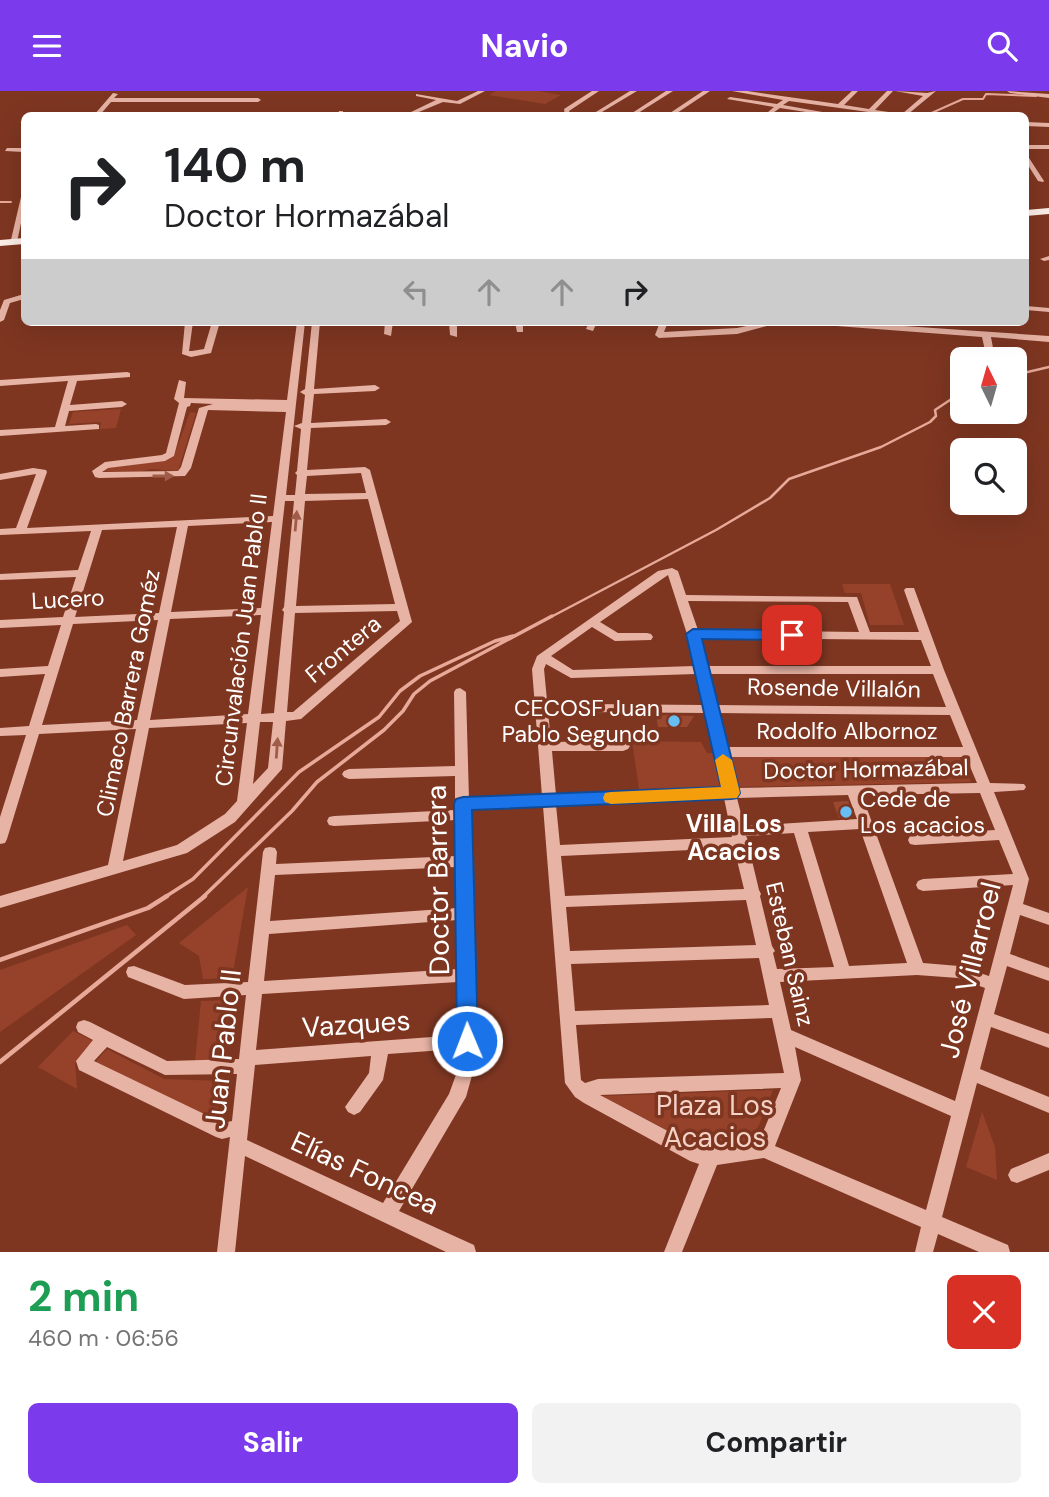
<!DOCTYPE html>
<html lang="es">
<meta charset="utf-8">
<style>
:root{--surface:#fff;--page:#f2f2f2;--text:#202124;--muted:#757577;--accent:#7c3aed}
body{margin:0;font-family:"DM Sans",sans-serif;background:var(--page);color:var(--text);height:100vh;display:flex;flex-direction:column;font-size:26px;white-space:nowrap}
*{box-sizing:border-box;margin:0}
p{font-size:23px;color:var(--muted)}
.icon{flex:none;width:38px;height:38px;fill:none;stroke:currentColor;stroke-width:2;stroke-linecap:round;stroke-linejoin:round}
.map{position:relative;height:1161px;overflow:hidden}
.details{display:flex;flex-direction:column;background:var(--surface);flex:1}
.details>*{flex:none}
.hud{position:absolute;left:21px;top:21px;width:1008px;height:214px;border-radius:10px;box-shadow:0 7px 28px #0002;background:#fff;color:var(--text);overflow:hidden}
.needle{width:46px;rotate:355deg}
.tools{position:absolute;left:950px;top:256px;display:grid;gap:14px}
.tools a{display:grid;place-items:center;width:77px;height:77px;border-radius:10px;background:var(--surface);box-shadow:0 7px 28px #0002;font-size:35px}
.pin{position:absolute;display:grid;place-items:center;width:60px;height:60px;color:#fff;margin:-30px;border-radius:14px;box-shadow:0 4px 10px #0006}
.me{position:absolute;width:77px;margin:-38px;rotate:359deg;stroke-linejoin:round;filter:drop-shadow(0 0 5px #0008)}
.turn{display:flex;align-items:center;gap:24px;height:147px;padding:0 28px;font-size:32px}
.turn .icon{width:91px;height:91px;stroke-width:2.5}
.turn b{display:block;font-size:49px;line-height:60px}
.lanes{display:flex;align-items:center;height:66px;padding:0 28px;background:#0003;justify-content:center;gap:35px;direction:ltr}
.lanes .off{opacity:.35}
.round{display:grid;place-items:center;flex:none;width:74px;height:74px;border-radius:10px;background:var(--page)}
.summary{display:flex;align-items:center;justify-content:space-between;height:119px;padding:0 28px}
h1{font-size:42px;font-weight:700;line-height:52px;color:#1e9e55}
.button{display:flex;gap:14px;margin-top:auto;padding:14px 28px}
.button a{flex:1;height:80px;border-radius:10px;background:var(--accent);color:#fff;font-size:28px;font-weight:700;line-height:80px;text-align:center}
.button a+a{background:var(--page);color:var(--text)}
header{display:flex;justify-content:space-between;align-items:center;height:91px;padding:0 28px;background:var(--accent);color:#fff;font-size:32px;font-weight:700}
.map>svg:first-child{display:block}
</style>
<header><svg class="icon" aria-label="menu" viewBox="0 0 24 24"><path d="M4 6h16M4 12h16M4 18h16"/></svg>Navio<svg class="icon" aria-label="search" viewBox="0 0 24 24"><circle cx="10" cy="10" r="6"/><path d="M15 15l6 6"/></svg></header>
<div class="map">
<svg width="1049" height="1161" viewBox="0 0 1049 1161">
<rect width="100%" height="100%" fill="#7e3621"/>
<path fill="#96422b" d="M496 0H538L561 4 545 13 489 4Z
M121 318 116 337 100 338 101 331 69 333 73 321Z
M190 321 196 322 178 380 151 378 140 381 102 380 107 377 167 369 174 365Z
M842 493H890L904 534H870L861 502H845Z
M632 650 701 651 707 662 959 665 971 691 639 698Z
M248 796 232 887 203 888 199 865 179 852Z
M127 834 136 844 0 941V879Z
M230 909 224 969 195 970 201 910Z
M73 940 95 951 75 972 77 998 38 976Z
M107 958 164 988 222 990 217 1029 94 973Z
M773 999 759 1034 749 1049 711 1062 602 1005Z
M982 1021 995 1056 997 1089 966 1076Z"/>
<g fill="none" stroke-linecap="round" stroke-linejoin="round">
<path stroke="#e8a999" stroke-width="2" d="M927 24 963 8H983L986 3 1036 5
M0 111H11"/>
<path stroke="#e8a999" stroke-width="2.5" d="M1015 284 1049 276
M549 527 716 439 770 407 789 388 881 356 930 331 936 325 935 319 962 301"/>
<path stroke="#e8a999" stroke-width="3.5" d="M165 806 193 788 299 681 379 626 400 600 420 585 495 550 513 545
M203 806 292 720 317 691 384 639 403 620 414 603 430 590 552 525"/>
<path stroke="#e8a999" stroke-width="4.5" d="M0 869 148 817 167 805
M0 971 205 805"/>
</g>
<path fill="#9b4831" d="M656 624 694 625 687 636H658Z
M848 710 853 726 839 727 833 711Z"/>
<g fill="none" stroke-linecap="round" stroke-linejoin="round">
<path fill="#e7b3a5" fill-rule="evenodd" d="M478 0H485L460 13 443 11 414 23 409 22 436 9 416 5V3L457 10Z
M592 0H599L569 20 571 24H565L564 18Z
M630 0H637L597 24H591Z
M666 0H673L635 24H629Z
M703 0H710L677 22 768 21 774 16 727 8 730 6 777 13 783 9 732 0H747L838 13 852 0H858L844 14 869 18 887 0H893L875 19 902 23 923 5 895 0 927 2 936 0 907 24H890L789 10 783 14 828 22 825 24 780 17 770 24H658L670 22Z
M1007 0 1049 3V7L1010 2Z
M113 2 118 3 114 7H258L261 9 258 11H111L100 24H94Z
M339 20H343V24H337Z
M1026 31 1049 32V36L1026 35Z
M1026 54H1049V58H1026Z
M7 57H24V61L5 60Z
M1026 65 1029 67 1044 90 1043 91 1038 90 1026 71Z
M24 104V118L17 151 10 153 21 106Z
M1049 165V169L1044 170 1040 168Z
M24 203V208L10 212 4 229 0 231V219L4 209Z
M1026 215 1049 217V221L1026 219Z
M185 231H193L189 260H192L204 258 212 231H220L211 262 191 266 182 263Z
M297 231H305L286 404H295L297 384 295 382 297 380 301 338 294 335 302 332 305 304 300 301 305 298 312 231H320L314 298 375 294 380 297 375 300 314 303 311 332 386 328 391 331 386 334 311 337 307 379 365 376 370 379 412 531 301 628 286 630 282 678 235 731 187 762 0 817V805L108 774 136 638 39 643 7 748 5 752 0 753V726L26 644 0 645V637L29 635 45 583 0 586V578L48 575 61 534 0 537V529L63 526 76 486 0 489V483L78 479 91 440 0 444V438L16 437 36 383 0 389V383L33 377 46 379 47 381 27 437 273 425 286 321 208 319 191 377 185 385 99 387 95 386 92 380 105 371 162 364 166 362 179 312 174 308 179 289 186 291 184 307 287 309ZM191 312 213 313 199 317 181 376 178 380 102 381 108 377 165 370 174 365 187 316 190 315ZM361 382 366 402 305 403 307 385ZM368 408 395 513 296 515 305 410ZM285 410H294L284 516 282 519 284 521 274 622 261 623ZM272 431 261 517 171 521 188 435ZM177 436 159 522 75 526 102 439ZM397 520 400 530 293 621H287L295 522ZM261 524 248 623 150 629 170 528ZM158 529 137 629 42 634 73 533ZM260 631H273L268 677 253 693ZM247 632 237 710 225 723 177 754 123 770 149 637Z
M385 231H393L391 245 384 243Z
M449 231H457V246L450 244Z
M515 231H523V241H517Z
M589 231H597L593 240 586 238Z
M660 231H668L664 241 737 237 767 231H782L737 243 659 247 655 244Z
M806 231H845L1049 245V251L991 246 995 268H987L982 246 810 233Z
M1022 267 1025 268V272L1015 273 1014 268Z
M127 281 130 282V286L77 290 70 314 122 310 127 313 122 316 69 320 65 335 96 333 99 334V338L0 345V339L55 336 68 290 0 295V289Z
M672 477 678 480 686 504 857 506 870 541H919L904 499 906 497H914L944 579 990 692 1024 693 1026 696 1024 699 994 701 1029 788 1023 813 1049 822V834L1020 824 1010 863 1049 877V890L1007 875 994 923 1049 943V957L991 936 980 978 1049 1006V1022L977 992 942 1126 1008 1154 1010 1161H979L938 1143 933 1161H915L921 1136 764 1067 717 1074 682 1161H664L699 1073 690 1070 584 1012 575 1006 565 992 543 715 469 718 475 950 473 981 466 1006 399 1120 474 1154 476 1161H446L245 1065 235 1161H217L230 1046 222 1048 216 1046 79 979 76 970 93 949 78 941 76 936 78 931 84 929 90 931 167 970 239 968 246 904 184 908 128 886 126 881 128 876 134 875 185 894 248 891 263 761 265 757 270 756 275 757 277 761 276 773 456 765V729L334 735 329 734 327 730 329 726 334 725 455 719V685L349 688 344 686 342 683 344 680 349 678 455 675 454 601 456 598 460 597 466 601 469 708 542 705 532 578 537 565 658 480ZM668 484 687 543 694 575 573 579 551 565 592 536 615 550 651 549 653 546 651 543 647 542H618L600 531ZM688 510 848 511 859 541 698 539ZM700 547 921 549 931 575H706ZM546 573 571 587 696 583 703 614 587 613 581 617 587 621 705 622 721 698 556 704 552 660H623L628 658 630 655 628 652 623 650 551 651 544 578ZM708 583H933L946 616 715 614ZM717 622 950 624 963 656H725ZM728 666H966L977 692 735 697ZM980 702 995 739 915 744 910 745 908 749 910 753 915 754 999 749 1013 783 923 788 918 790 916 794 918 798 923 800 1013 794 989 885 959 875 923 872 862 704ZM848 704 857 728 744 735 737 707ZM724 707 732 746 560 754 556 714ZM860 738 907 872 849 875 808 741ZM794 742 834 876 777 878 773 862 775 860 772 855 760 805 761 803 759 799 748 753 749 751 746 745ZM734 757 744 798 565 805 561 765ZM456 776 457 817 270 830 275 784ZM746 809 756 854 570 860 566 816ZM457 829 458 878 264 890 269 843ZM759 867 769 914 575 920 571 873ZM917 884 958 887 985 897 955 1010 791 939 780 891ZM458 891 459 944 256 959 262 903ZM772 927 784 982 598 988 585 992 581 989 576 934ZM107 956 165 984 237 983 232 1030 223 1032 94 970ZM795 956 951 1025 926 1119 775 1055 801 989ZM458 958 457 981 449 1003 383 1112 247 1049 255 974 371 965 369 982 345 1016 348 1021 354 1024 360 1021 383 989 388 963ZM781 997 759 1051 714 1057 698 1056 600 1004Z
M1049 1062V1079L1017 1092 1011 1090 1008 1084 1011 1078Z"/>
<path fill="#fdede7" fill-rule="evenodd" d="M1049 117V123L1026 125V119Z
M24 147V153L0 155V149Z"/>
</g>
<defs><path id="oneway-solid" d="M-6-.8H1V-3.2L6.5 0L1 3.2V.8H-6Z" transform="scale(1.75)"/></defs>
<g fill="#9e5c49">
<use href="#oneway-solid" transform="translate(163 385)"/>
<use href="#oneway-solid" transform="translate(296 430) rotate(-85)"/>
<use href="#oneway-solid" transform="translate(277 657) rotate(-86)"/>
</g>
<path fill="#1a73e8" stroke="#114b97" stroke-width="2" d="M693 538 792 539 800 544 792 549 702 548 740 702 737 707 731 708 472 719 478 950 475 957 467 960 460 957 457 950 454 713 456 708 463 706 721 696 686 543Z"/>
<path fill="#f59e0b" d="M723 663 732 669 740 702 737 707 611 713 605 711 603 707 605 702 611 701 721 696 715 669Z"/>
<g fill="#66bef3" stroke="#7e3621" stroke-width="2.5">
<circle cx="674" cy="630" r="7"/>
<circle cx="846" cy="721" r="7"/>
</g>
<g text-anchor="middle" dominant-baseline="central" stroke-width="7" stroke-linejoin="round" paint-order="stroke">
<g font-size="23" fill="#fff" stroke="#7e3621">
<text transform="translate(68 508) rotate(-3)">Lucero</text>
<text transform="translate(241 549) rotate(-83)">Circunvalación Juan Pablo II</text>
<text transform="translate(343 558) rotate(-40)">Frontera</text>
<text transform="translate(834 597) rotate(1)">Rosende Villalón</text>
<text transform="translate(128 602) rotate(-79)">Climaco Barrera Goméz</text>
<text x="847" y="640">Rodolfo Albornoz</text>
<text transform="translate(866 678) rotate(-1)">Doctor Hormazábal</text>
<text transform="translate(790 863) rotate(77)">Esteban Sainz</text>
</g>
<g font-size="23" fill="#fff" stroke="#7e3621" text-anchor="end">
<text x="660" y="617">CECOSF Juan<tspan x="660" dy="26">Pablo Segundo</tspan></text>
<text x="860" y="708" text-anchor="start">Cede de<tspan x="860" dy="26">Los acacios</tspan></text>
</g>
<g font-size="24" font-weight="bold" fill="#fff" stroke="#7e3621">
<text x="734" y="732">Villa Los<tspan x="734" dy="28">Acacios</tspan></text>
</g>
<g font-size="28" fill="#fff" stroke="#7e3621">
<text transform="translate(438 789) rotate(-91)">Doctor Barrera</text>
<text transform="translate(970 879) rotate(-76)">José Villarroel</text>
<text transform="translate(356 933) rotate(-4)">Vazques</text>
<text transform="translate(223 958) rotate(-84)">Juan Pablo II</text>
<text transform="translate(365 1082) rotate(25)">Elías Foncea</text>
</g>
<g font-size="28" fill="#f5d2c8" stroke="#7e3621">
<text x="715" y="1014">Plaza Los<tspan x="715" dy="32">Acacios</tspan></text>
</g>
</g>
</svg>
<div class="tools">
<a><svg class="needle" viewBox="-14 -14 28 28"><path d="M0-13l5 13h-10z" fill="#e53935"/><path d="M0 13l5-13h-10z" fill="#757577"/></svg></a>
<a><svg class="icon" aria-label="search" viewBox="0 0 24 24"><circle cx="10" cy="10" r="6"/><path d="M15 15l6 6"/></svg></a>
</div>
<div class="pin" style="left:792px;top:544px;background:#d93025"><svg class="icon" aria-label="arrive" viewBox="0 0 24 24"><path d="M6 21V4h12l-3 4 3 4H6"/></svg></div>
<svg class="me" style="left:467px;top:950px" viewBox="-20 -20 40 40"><circle r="17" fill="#1a73e8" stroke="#fff" stroke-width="3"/><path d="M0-11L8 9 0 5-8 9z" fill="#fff"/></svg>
<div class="hud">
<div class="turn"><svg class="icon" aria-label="right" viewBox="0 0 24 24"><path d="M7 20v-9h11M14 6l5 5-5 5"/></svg><div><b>140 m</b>Doctor Hormazábal</div></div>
<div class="lanes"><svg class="icon off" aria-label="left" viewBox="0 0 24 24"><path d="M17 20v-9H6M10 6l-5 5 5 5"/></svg><svg class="icon off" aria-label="ahead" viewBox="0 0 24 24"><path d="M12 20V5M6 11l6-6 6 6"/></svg><svg class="icon off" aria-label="ahead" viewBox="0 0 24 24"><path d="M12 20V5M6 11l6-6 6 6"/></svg><svg class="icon" aria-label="right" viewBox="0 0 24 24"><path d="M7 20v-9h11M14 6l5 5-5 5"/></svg></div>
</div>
</div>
<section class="details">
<div class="summary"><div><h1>2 min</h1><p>460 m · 06:56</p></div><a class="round" style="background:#d93025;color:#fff"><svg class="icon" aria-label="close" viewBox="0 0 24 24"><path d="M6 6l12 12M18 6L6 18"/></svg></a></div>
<div class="button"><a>Salir</a><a>Compartir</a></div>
</section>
